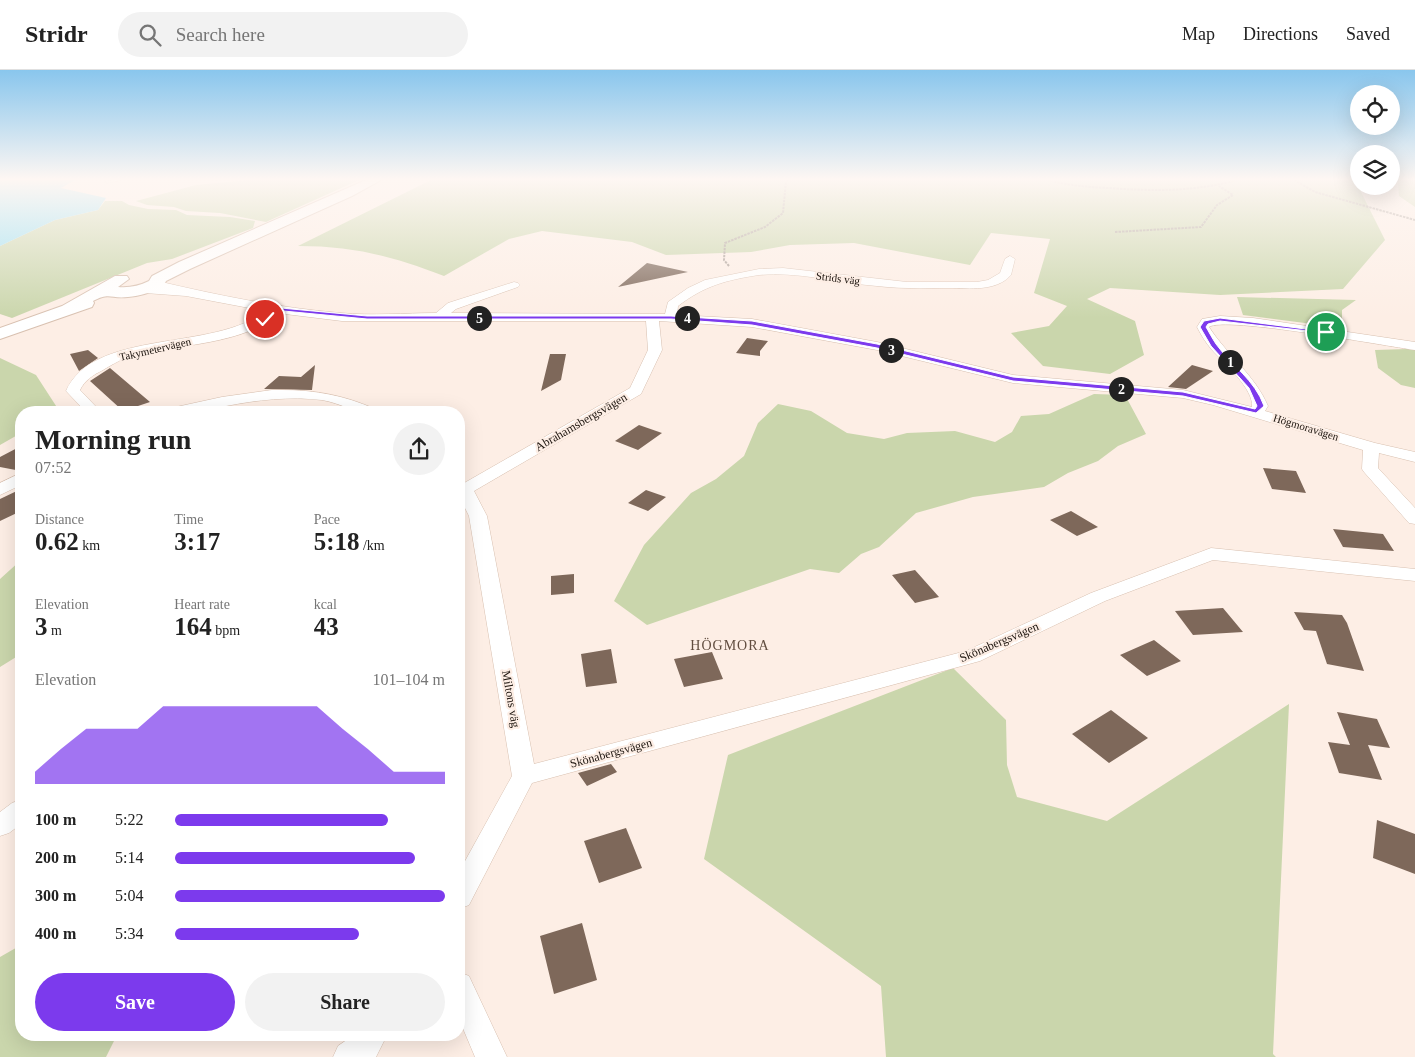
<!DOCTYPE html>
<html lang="en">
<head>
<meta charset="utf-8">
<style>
	body { margin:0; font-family:Georgia,serif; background:#f2f2f2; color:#222; height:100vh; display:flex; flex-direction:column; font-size:19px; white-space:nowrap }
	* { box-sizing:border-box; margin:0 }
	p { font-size:16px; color:#767676 }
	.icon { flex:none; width:28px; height:28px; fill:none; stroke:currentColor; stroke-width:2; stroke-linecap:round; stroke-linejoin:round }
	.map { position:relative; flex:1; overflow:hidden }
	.details { position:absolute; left:15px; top:336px; width:450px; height:635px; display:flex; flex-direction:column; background:#fff; border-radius:20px; box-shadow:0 5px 20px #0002 }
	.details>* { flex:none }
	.buttons { position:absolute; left:1350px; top:15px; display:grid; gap:10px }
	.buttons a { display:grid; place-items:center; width:50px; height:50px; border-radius:50%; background:#fff; box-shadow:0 5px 20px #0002; font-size:25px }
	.pin { position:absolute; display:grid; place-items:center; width:42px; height:42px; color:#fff; margin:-21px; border:2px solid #fff; border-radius:50%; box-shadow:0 1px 5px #0007 }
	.km { position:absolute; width:25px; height:25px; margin:-12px; border-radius:50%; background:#222; color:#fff; font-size:14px; line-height:25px; text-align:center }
	.round { display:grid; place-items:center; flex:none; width:52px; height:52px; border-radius:26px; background:#f2f2f2 }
	.summary { display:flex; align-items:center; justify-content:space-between; height:85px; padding:0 20px }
	h1 { font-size:28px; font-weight:800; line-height:38px }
	.figures { display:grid; grid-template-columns:repeat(3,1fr); gap:8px; height:85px; padding:5px 20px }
	.figures div { display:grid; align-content:center }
	.figures b { font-size:25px; font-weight:800 }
	.figures small { font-size:14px; font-weight:400 }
	.figures p { font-size:14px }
	.chart { height:140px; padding:10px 20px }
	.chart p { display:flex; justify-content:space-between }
	.chart svg { width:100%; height:90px; margin-top:5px; fill:#7c3aed; opacity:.7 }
	.cta { display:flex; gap:10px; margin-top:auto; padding:10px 20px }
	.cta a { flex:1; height:58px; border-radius:30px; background:#7c3aed; color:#fff; font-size:20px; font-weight:800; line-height:58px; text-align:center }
	.cta a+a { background:#f2f2f2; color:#222 }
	ul { padding:0 20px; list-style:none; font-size:16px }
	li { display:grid; grid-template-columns:80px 60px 1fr; align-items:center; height:38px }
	li i { height:12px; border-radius:6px; background:#7c3aed }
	header { display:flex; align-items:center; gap:30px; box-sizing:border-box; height:70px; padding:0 25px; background:#fff; border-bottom:1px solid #e0e0e0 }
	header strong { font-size:24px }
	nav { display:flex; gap:28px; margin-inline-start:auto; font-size:18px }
	.search { width:350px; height:45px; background:#f2f2f2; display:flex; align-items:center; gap:12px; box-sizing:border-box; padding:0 18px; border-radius:28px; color:#767676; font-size:19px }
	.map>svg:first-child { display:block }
	.green { fill:#cad6ac }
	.water { fill:#9ae0f4 }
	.building { fill:#7e685a }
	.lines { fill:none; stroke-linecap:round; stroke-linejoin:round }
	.lane-casing { stroke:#d8c0b0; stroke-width:1 }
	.street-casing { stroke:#d8c0b0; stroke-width:1 }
	.secondary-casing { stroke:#d8c0b0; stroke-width:2 }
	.path { stroke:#ada199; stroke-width:2; stroke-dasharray:2.5 1; stroke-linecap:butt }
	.lane { fill:#fff; fill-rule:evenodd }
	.street { fill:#fff; fill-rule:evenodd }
	.secondary { fill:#fff; fill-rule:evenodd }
	.route { fill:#7c3aed; stroke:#fff }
	.labels { text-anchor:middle; stroke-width:4.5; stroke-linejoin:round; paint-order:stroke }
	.far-street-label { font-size:11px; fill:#1a120c; stroke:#fdeee5 }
	.street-label { font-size:12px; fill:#1a120c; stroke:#fdeee5 }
	.neighbourhood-label { font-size:14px; letter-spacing:1px; fill:#614d3f; stroke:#fdeee5 }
</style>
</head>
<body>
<header>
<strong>Stridr</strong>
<div class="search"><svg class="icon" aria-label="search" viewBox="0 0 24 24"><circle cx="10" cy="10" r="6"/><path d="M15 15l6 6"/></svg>Search here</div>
<nav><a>Map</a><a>Directions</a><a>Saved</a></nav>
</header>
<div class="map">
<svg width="1415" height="987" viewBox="0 0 1415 987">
	<rect width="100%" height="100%" fill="#fdeee5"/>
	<path class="green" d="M249,110H359L266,152L220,143L186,141L174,137L147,135L136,131L196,115Z
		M431,110H1355L1385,170L1343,219L1220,225L1110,218L1087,229L1135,251L1144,285L1110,304L1043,296L1011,263L1049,256L1067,236L1034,223L1050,169L991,163L970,195L854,173L790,175L751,182L666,185L632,172L542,161L509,169L444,206C392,186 353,176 298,176Z
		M1398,110H1415V137L1399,126Z
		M105,131H122L129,135L148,139L176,140L187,145L230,147L255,151L253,158L172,189L147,193L12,248L0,244V176L55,150L98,140Z
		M1237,227L1356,230L1342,240V255L1328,256L1243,245Z
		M1407,279L1415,280V318L1401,315L1378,298L1375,280Z
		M0,288L36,305L60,342H21V363L0,375Z
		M1094,324L1125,325L1146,364L1118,376L1098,391L1068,403L1044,417L973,427L916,443L879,477L861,484L839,503L810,499L647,555L614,531L644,475L691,423L716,409L744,386L758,353L778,334L811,341L847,363L884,369L907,363L955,361L995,372L1012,362L1021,346L1049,344Z
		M21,490V584L0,597V509Z
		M953,598L1006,650L1007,695L1017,727L1107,751L1289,634L1273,984L1276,987H886L881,916L704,789L728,685Z
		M21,875V965H117L106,987H0V887Z"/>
	<path class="water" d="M0,110H75L61,118L106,128L98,140L55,150L0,176Z"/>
	<path class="building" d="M647,193L688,202L618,217Z
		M747,268L768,271L760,281V286L736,283Z
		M88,280L98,288L79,301L70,284Z
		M550,284H566L561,310L541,321Z
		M315,295L312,320L264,319L279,306L301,307Z
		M1192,295L1213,301L1186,319L1168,317Z
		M110,298L150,332L123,341L90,311Z
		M639,355L662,363L638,380L615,371Z
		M21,376V401L0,397V387Z
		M1263,398L1296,401L1306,423L1272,419Z
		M21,419V441L0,451V429Z
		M646,420L666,427L648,441L628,433Z
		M1071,441L1098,457L1077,466L1050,450Z
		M1333,459L1383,464L1394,481L1343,477Z
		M915,500L939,527L915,533L892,505Z
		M574,504V523L551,525V506Z
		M1223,538L1243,562L1193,565L1175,541Z
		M1294,542L1342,545L1347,553L1364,601L1327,594L1316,561L1304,560Z
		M1154,570L1181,591L1147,606L1120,585Z
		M611,579L617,613L586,617L581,584Z
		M712,582L723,609L684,617L674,589Z
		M1111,640L1148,668L1109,693L1072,664Z
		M1337,642L1377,649L1390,678L1368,675L1382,710L1339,703L1328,672L1350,675Z
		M611,694L617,702L587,716L578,703Z
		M1377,750L1415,764V804L1373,788Z
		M626,758L642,798L599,813L584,771Z
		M582,853L597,910L554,924L540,866Z"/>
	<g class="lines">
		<defs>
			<path id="lane" d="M113,110H121L107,113L105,112Z"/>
			<path id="street" d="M1010,186L1015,189L1011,205C996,222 969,218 949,218C925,218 901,219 877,216C838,213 797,201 759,205C726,210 704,216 678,236L677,245L752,249L877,272L1013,305L1183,320L1252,337C1254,319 1224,293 1212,280C1206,273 1201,265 1197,257L1202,249L1220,246L1253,248L1415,272V280C1386,276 1224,246 1209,257C1227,285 1255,305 1268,336L1265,341L1375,373L1415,382V392L1379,383L1378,398L1415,438V454L1409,453L1364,402L1362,399L1363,380L1213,335L1183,328L1013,313L877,280L752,257L659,251L662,280L641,324L474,421L487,446L534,694L966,581L1091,523L1211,478L1415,499V511L1213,490L1105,531L980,591L532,713L469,835L459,839V802L512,706L469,446L460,428H459V416L630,318L648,280L646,251H342L277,243C250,274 174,275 134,285C123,288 113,294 103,300C93,305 85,310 80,320L101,342H86L66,321C94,258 215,282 265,241L186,226L145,223L139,219L145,215L153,216L151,214L153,212L157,211C217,225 279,238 341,243C372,246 405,243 436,243L448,233L514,212L518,213L520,215L518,217L456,239L451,243L665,244L668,232L688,218L705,210L759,199L783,198L907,212H977L988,210L1000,203L1005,189Z
				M272,320C310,319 341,324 375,339L377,342C357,345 341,333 322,330C290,326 257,330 226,336C205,339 185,345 165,342L167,339L222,327Z
				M21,403V415L0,425V413Z
				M21,730V754L9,763L0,766V742L12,733Z
				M459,902L469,906L507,987H475L459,949Z
				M354,965H387L376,987H333L338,976Z"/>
			<path id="secondary" d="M366,110H381L352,126L190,199L166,211L163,217C152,222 140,226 128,227C110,229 110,222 93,231L94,233L92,237L0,269V258L62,236L115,206H127L129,209L118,217C129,218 139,216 149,211L152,206L179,192Z"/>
		</defs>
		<use href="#lane" class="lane-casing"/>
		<use href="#street" class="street-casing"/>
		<use href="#secondary" class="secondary-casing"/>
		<path class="path" d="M1047,110C1067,115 1087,117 1108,118C1152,121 1194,122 1237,110
			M1294,110L1315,122L1415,150
			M1115,162L1201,157L1217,135L1233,125L1219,116
			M729,196L724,190L725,173L765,157L783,143L786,111L790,110"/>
		<use href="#lane" class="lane"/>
		<use href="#street" class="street"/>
		<use href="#secondary" class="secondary"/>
	</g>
	<linearGradient id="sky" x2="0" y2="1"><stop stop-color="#89c6ed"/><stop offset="0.44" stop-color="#fef7f3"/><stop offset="1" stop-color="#fef7f3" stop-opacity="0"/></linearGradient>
	<rect width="1415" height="248" fill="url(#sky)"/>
	<path class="route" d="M270,237L367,246H671L752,251L877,274L1013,307L1183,322L1255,339L1257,336L1249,318L1211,276L1200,257L1204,251L1220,248L1329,262L1326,263L1220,251L1208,254L1206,257C1209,262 1212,268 1216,274C1231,295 1255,310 1264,336L1256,343L1183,326L1013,311L877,278L752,255L671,249H367L273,240L267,250H263L268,241L267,238Z"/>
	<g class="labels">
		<g class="far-street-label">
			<text transform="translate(838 208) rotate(7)" y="4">Strids väg</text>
			<text transform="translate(155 279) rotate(-13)" y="4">Takymetervägen</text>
			<text transform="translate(1306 357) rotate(17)" y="4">Högmoravägen</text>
		</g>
		<g class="street-label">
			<text transform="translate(581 352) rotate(-30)" y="4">Abrahamsbergsvägen</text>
			<text transform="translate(999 572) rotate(-23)" y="4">Skönabergsvägen</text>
			<text transform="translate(511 629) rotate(80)" y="4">Miltons väg</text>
			<text transform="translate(611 683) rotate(-15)" y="4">Skönabergsvägen</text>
		</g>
		<g class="neighbourhood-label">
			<text x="730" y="580">HÖGMORA</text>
		</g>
	</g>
</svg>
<div class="buttons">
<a><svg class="icon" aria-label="locate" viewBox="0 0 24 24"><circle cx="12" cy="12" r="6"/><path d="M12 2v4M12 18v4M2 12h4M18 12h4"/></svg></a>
<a><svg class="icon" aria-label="layers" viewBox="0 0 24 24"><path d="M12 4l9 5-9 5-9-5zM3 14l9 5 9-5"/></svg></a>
</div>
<div class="pin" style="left:1326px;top:262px;background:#1e9e55"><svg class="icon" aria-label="arrive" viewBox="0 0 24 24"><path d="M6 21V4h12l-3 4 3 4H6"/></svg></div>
<div class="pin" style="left:265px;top:249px;background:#d93025"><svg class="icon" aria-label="check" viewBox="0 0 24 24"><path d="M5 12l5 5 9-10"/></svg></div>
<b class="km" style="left:1230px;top:292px">1</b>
<b class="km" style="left:1121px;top:319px">2</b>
<b class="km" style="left:891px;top:280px">3</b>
<b class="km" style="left:687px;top:248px">4</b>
<b class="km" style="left:479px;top:248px">5</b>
<section class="details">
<div class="summary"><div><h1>Morning run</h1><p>07:52</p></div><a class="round"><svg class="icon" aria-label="share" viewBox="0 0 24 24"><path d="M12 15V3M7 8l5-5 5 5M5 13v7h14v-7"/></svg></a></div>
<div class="figures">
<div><p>Distance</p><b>0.62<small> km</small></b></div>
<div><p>Time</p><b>3:17</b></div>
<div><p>Pace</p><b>5:18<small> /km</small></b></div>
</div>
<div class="figures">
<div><p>Elevation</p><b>3<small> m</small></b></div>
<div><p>Heart rate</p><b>164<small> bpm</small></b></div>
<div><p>kcal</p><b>43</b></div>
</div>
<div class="chart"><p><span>Elevation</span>101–104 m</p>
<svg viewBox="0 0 160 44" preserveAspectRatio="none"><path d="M0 44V38L10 27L20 17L30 17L40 17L50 6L60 6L70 6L80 6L90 6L100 6L110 6L120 17L130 27L140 38L150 38L160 38V44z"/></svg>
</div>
<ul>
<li><b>100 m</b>5:22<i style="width:79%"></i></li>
<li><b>200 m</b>5:14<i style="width:89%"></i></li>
<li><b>300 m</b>5:04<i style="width:100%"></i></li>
<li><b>400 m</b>5:34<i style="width:68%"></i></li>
</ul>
<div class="cta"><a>Save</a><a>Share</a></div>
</section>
</div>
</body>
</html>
